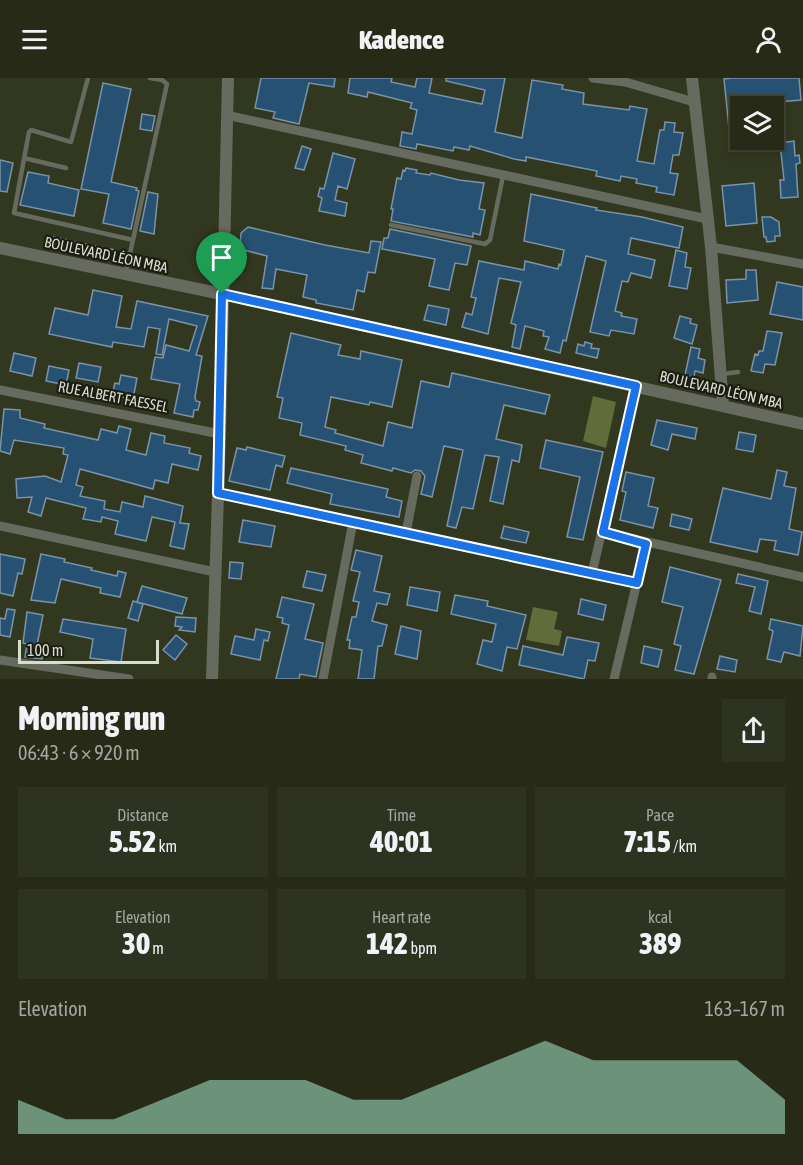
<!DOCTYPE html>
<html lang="en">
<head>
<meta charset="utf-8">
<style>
	body { margin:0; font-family:"Asap Condensed",sans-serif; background:#2e3220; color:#f1f3f6; height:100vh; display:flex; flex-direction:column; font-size:22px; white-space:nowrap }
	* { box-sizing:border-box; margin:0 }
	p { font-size:20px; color:#a4a7a1 }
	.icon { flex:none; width:33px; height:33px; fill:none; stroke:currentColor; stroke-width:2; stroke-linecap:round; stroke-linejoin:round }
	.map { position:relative; height:601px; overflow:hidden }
	.details { display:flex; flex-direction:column; background:#262a17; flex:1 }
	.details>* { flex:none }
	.fabs { position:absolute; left:730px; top:18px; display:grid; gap:12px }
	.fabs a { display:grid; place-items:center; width:54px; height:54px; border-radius:0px; background:#262a17; box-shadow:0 3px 9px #0003,0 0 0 2px #424636; font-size:30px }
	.scale { position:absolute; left:18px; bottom:15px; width:141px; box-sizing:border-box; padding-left:6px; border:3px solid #d9ddce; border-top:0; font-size:16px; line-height:21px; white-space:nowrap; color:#d9ddce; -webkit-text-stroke:4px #1b1d13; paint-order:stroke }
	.pin { position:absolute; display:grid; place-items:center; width:51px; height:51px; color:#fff; margin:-62px -26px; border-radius:50% 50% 50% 0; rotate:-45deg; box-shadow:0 0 6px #0007 }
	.pin .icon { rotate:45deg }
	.round { display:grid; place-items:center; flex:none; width:63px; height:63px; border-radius:0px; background:#2e3220 }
	.summary { display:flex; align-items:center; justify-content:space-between; height:102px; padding:0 18px }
	h1 { font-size:33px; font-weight:800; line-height:45px }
	.metrics { display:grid; grid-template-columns:repeat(3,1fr); gap:9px; height:102px; padding:6px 18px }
	.metrics div { display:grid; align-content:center; border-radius:0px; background:#2e3220; text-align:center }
	.metrics b { font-size:30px; font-weight:800 }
	.metrics small { font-size:16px; font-weight:400 }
	.metrics p { font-size:16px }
	.chart { height:168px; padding:12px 18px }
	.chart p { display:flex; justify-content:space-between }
	.chart svg { width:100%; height:108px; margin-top:6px; fill:#8abfa5; opacity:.7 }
	header { display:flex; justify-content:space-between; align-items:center; height:78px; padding:0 18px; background:#262a17; font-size:27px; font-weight:800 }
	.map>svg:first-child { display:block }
	.water { fill:#606c39 }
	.building { fill:#265173; stroke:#7b93a7; stroke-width:1.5 }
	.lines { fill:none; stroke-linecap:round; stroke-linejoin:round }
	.service { stroke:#676b5f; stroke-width:4.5 }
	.minor { stroke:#676b5f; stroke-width:9 }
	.tertiary { stroke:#676b5f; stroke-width:12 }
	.route-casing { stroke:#fff; stroke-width:12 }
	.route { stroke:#1a73e8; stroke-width:8 }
	.labels { text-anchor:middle; stroke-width:4.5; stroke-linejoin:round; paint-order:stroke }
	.street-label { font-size:15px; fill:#d9ddce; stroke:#1b1d13 }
</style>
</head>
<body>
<header><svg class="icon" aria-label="menu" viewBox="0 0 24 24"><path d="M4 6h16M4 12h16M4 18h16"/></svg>Kadence<svg class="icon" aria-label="person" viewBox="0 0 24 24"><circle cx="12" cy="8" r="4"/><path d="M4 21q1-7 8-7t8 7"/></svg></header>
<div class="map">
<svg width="803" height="601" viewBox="0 0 803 601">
	<rect width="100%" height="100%" fill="#32381f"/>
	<path class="water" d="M593,318L616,324L606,370L583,363Z
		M533,529L558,534L554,551L562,553L559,568L526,562Z"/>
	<path class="building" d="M261,0H335L334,9L309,5L299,46L273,40L275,34L255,30Z
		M350,0H392L391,4L415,9L417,0H432L429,15L482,26L485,12L446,3V0H505L495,54L522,60L532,2L563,7L562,11L584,15L583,26L629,32L630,28L647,31L637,83L654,86L660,52H664L665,44L675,45L674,54L683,55L679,77H673L670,95L678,96L674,117L656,114L657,109L636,105L637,101L621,98L620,103L596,98L597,93L526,79V83L514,81L470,68L469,72L454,69L453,73L417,66L416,71L400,68L402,54L412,56L417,32L410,30L412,25L368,14L367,19L348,15Z
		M732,0H799L801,22L741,27V59L730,60L724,1Z
		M103,5L131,11L111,104L137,110L136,112L139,113L131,151L103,145L109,116L81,111Z
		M142,36L155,38L152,53L140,51Z
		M794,63L795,78L799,77L800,85L796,86L798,119L781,120L780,102H784L780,65Z
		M302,68L311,71L304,92L295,90Z
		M333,75L355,81L347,111L338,108L335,122L347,125L345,138L319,133L322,120L318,118L320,110L324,111Z
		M0,82L13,85L7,114L0,113Z
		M406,90L417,92L416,95L430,97L431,95L459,102L484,105L479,131L485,132L480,157L473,155V159L391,143L393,131H391L397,100L401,101L403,92L405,93Z
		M28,94L49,98L48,105L79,112L74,138L20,127Z
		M754,105L757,145L726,148L722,108Z
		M148,114L158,116L154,156L140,153Z
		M531,116L597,130L596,132L642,139L683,149L679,170L631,160L628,176L655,182L651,200L631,195L628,204L622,203L615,233L622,235L621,238L637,241L634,256L611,252L609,258L590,254L606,183L586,178L566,263L563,262L560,275L545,271L549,259L543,258L544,253L525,248L520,271L512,269L516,247L511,245L521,204L499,200L488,256L462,249L466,235L472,237L476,220L471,219L479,183L524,192L525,183L558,191L559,186L561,187L564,172L524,163Z
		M762,139H771L779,144L780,158H775V163L767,164L766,159H764Z
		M248,149L325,167L369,175L371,163L381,164L375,195L368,194L364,214L357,212L353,232L316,225V222L303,219L307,197L276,191L273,211L262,210L267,178L240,171L241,155Z
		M390,151L471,168L467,187L455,185L449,212L429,208L435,181L382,171L384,160H388Z
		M54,159L81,165L79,172L53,166Z
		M85,166L116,172L114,180L83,174Z
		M676,172L687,175L685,189L691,190L687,211L669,208Z
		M746,192H756L758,222L727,225L726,202L746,201Z
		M777,204L803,209V242L770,236Z
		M93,212L122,218L116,249L131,251L137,223L208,238L196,277L202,278L195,319L196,323L200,324L198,332H194L193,339L174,335L180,306L151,301L155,279L163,280L166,267L189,273L197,248L169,241L162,277L156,276L160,251L148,249L144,269L113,264L112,269L49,256L55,230L88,237Z
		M428,227L449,231L446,247L424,242Z
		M680,238L691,241L690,245L697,247L692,266L674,260Z
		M767,253L782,255L775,287L765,286L763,295L751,293L755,276L758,277L759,273H763Z
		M291,255L341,267L338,277L360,281L361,273L402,282L392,329L370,324L369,327L331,319L325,349L336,352L335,355L383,368L388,344L412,350L421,303L449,309L452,295L550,317L545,336L504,327L496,361L522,367L519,384L512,382L503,426L490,423L499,379L485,377L473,431L462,429L456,450L447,448L463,372L444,368L432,419L421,416L425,398L421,393L415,392L411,395L393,390L392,393L361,385L363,377L345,372L346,368L300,357L302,345L279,340L283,320L277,319Z
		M585,264L592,266L591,270L599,271L597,280L576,275L578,266L584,268Z
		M691,269L700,271L698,280L705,282L703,295L695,293L694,299L685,297Z
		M14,275L36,280L32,298L10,293Z
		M79,285L101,289L98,304L76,300Z
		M49,288L69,292L66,307L46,303Z
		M121,297L137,300L133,321L112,317L115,305L119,306Z
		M4,331L20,332V340L45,346L44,350L98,362L101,351L117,355L119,348L131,351L126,372L146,377L151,355L165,358L164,365L190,370L189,375L201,378L198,392L172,386L168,405L155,402L153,411L80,391L76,407L83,409L80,418L105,423L104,431L120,434L122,424L143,429L145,418L183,428L180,445L189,446L184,471L170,468L175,444L152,439L146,463L115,456L118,443L102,439L101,444L83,441L86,430L46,420L41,438L28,434L32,419L17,420L16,401L45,398L61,404L68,377L63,376L64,370L14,362L10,376L0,373Z
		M657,342L697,350L695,361L672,356L668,372L651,367Z
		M739,354L756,357L753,374L736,371Z
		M546,362L603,374L583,462L567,459L580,399L540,390Z
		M247,369L285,378L282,389L276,387L270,412L229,403L237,370L246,372Z
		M291,390L388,411L386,419L402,423L399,439L330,426L332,416L287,405Z
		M777,392L787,394L784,408L796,410L789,451L802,454L798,477L774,472L776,463L760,461L757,474L710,464L723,410L771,421Z
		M626,394L654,400L648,428L658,430L653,450L620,442L626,414L622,413Z
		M672,436L692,441L689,452L670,448Z
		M243,442L275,448L271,469L239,464Z
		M504,448L529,454L526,465L501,460Z
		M356,472L382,478L374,513L390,516L387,527L377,525L372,543L387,547L382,568H378L374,601H358L362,572L349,570L350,562H347L352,539H356L359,524L353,523L360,494L351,492Z
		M0,476L25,481L22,496L18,495L13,518L0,515Z
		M41,476L65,481L64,484L92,490L91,492L117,498L118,493L126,495L120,519L100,515L101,510L61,501L55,525L31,522Z
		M230,484L243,485L241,501L229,500Z
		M670,489L721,502L694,596L675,592L681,568L674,566L683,529L662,524Z
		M307,493L326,497L322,513L303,509Z
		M738,496L768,503L761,536L749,533L755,509L736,505Z
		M142,508L187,520L182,536L137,524Z
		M410,509L440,514L437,533L407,527Z
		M455,517L488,523L487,528L526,537L517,571L507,569L502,593L477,586L483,562L492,564L496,546L451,536Z
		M282,519L314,526L305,561L323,565L316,599L300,596L299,601H276L289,547L282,545L283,540L277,539Z
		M581,521L606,527L603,542L578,536Z
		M133,523L143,526L138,543L128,540Z
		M7,531L15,532L10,559L0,557V540L5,541Z
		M27,534L43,537L36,572L44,573L42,581L25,579L27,566L23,565Z
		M176,539L196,540L195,554L179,552L182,549L175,548Z
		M63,541L126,551L121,584L90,580L93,561L60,554Z
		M771,541L803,548L800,578L784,574L781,584L767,581L773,553L769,551Z
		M401,548L421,553L417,581L395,576Z
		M256,551L270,554L268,563L264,562L260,582L231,576L235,558L254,562Z
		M176,557L187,566L175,582L163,572Z
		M567,559L599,565L595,583L588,582L584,601L519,587L523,568L563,577Z
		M644,568L662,572L658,589L641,585Z
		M720,578L737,582L735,594L717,591Z"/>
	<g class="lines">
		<path class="service" d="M88,0L71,64L31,52L29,54L14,135L133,162
			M24,80L66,90
			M391,147L485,166L490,162L503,98
			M126,194L167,6L162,2L150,0
			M723,296L738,294"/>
		<path class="minor" d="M593,0L625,4L694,24
			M226,37L707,141
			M711,169L803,186
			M0,312L220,356
			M218,415L637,505
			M0,448L215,494
			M603,454L803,499
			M406,455L417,398
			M592,495L636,308
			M0,582L129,601
			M323,601L353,444
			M614,601L646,466
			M712,601V599"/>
		<path class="tertiary" d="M692,0L711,169L723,328
			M0,170L222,216L803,346
			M212,601L220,356L228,0"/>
	</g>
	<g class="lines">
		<defs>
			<path id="route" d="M222,216L636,308L603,454L646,466L637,505L218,415Z"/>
		</defs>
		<use href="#route" class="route-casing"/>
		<use href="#route" class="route"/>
	</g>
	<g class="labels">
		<g class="street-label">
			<text transform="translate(106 177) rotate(12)" y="5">BOULEVARD LÉON MBA</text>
			<text transform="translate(721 312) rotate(13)" y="5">BOULEVARD LÉON MBA</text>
			<text transform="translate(113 319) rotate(11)" y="5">RUE ALBERT FAESSEL</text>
		</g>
	</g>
</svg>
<div class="fabs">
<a><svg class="icon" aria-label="layers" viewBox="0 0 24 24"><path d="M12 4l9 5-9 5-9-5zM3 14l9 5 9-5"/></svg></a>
</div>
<div class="scale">100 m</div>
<div class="pin" style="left:222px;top:216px;background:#1e9e55"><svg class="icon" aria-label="arrive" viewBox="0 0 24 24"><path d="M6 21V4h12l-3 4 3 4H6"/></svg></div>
</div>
<section class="details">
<div class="summary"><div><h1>Morning run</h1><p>06:43 · 6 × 920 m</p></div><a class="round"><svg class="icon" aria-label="share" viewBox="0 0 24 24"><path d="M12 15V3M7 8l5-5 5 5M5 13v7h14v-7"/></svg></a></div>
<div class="metrics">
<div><p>Distance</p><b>5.52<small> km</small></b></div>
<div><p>Time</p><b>40:01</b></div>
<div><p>Pace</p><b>7:15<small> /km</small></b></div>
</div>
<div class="metrics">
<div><p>Elevation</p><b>30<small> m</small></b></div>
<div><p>Heart rate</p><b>142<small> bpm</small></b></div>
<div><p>kcal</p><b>389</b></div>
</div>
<div class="chart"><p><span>Elevation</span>163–167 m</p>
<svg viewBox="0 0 160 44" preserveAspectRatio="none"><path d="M0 44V30L10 38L20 38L30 30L40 22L50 22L60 22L70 30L80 30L90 22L100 14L110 6L120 14L130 14L140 14L150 14L160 30V44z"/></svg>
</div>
</section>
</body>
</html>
